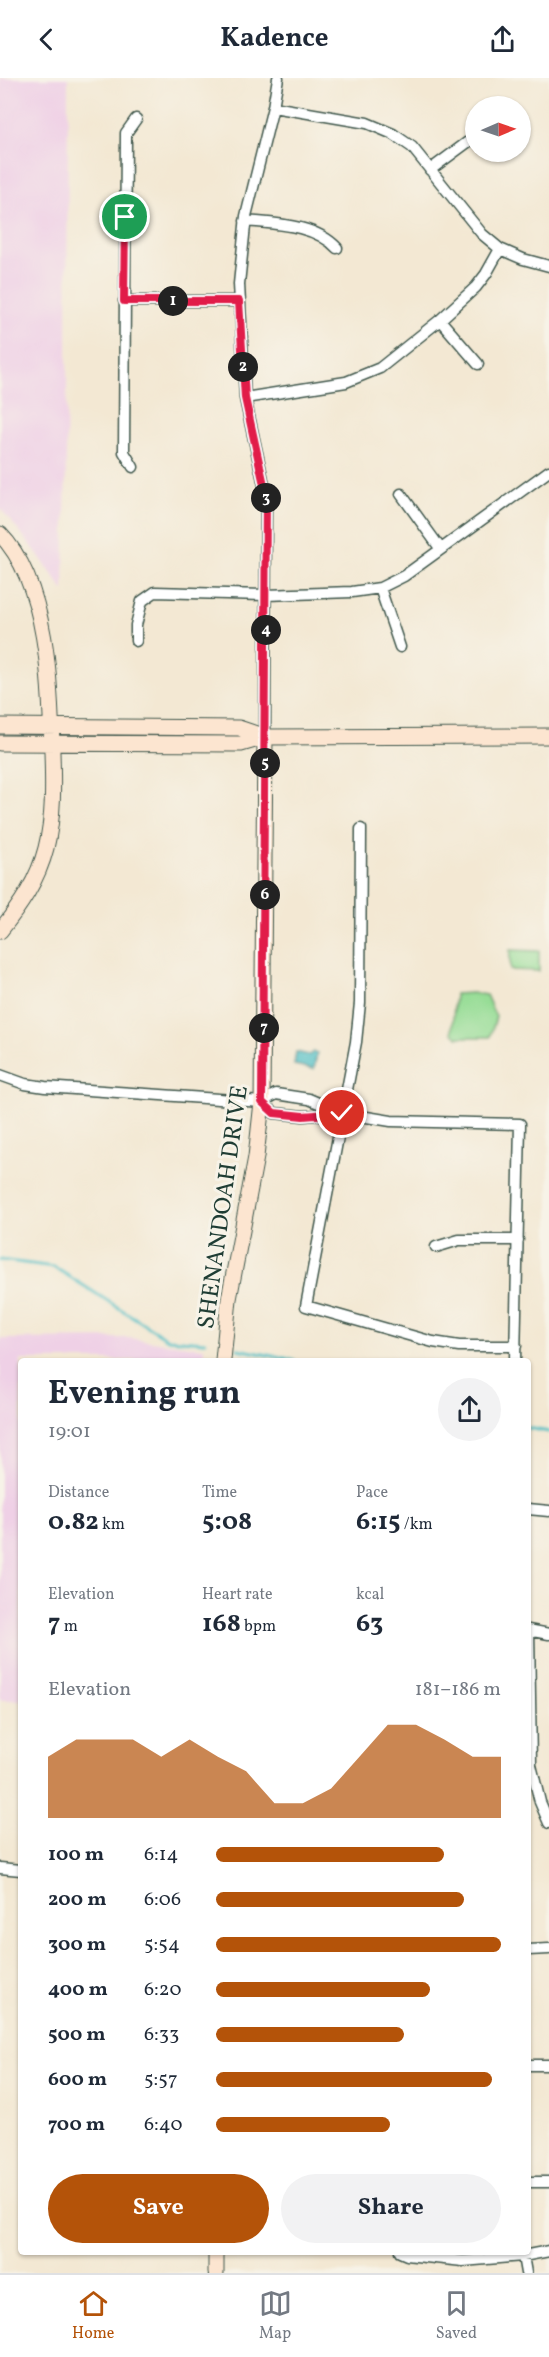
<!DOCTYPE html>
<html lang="en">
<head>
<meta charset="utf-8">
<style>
	body { margin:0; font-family:Vollkorn,serif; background:#f2f2f3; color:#1f2937; height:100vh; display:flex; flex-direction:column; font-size:22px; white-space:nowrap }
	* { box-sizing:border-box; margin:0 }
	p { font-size:20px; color:#747a83 }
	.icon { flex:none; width:33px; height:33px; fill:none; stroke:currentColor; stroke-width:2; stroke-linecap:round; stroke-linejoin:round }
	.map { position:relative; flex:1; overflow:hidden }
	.panel { position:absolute; left:18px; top:1280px; width:513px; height:897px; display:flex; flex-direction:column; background:#fff; border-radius:6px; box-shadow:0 2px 4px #0004 }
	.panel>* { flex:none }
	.needle { width:39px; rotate:88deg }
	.tools { position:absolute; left:465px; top:18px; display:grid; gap:12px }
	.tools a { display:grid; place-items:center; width:66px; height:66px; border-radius:50%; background:#fff; box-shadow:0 2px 4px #0004; font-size:30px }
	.pin { position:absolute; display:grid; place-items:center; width:51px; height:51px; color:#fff; margin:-26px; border:3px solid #fff; border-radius:50%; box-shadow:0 2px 6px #0007 }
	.km { position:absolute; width:30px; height:30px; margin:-15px; border-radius:50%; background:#222; color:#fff; font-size:16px; line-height:30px; text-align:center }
	.round { display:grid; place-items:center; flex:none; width:63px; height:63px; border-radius:32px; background:#f2f2f3 }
	.headline { display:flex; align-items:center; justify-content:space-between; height:102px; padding:0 30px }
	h1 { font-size:33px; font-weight:700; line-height:45px }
	.figures { display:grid; grid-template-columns:repeat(3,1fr); gap:9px; height:102px; padding:6px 30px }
	.figures div { display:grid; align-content:center }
	.figures b { font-size:26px; font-weight:700 }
	.figures small { font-size:16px; font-weight:400 }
	.figures p { font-size:16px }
	.chart { height:168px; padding:12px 30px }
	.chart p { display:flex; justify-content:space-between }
	.chart svg { width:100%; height:108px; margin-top:6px; fill:#b45309; opacity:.7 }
	.primary-button { display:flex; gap:12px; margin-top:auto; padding:12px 30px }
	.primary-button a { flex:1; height:69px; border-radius:36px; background:#b45309; color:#fff; font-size:24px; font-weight:700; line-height:69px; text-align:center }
	.primary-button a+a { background:#f2f2f3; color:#1f2937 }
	ul { padding:0 30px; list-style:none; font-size:20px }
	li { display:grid; grid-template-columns:96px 72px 1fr; align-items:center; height:45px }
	li i { height:15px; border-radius:8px; background:#b45309 }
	header { display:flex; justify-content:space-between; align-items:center; height:78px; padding:0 30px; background:#fff; font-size:27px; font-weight:700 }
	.tabs { display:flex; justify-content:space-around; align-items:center; height:84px; border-top:2px solid #e0e1e3; background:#fff; font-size:16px; color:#747a83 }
	.tabs a { display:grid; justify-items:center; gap:3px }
	.tabs .active { color:#b45309 }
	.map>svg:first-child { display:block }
	.built { fill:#efd0e6 }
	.green { fill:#97dd96; stroke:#5b8d65; stroke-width:1.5 }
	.water { fill:#52c0c6; stroke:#387e7d; stroke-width:1.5 }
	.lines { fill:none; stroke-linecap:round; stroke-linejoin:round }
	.stream { stroke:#52c0c6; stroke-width:3 }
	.street-casing { stroke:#3f574c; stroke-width:13 }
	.secondary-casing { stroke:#3f574c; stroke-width:17 }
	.street { stroke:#fff; stroke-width:10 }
	.secondary { stroke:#fce5d0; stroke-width:15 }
	.route-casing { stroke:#fff; stroke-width:12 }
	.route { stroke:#e11d48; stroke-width:8 }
	.labels { text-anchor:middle; stroke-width:6; stroke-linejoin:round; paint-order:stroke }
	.street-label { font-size:24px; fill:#1f3d34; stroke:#f7f3e8 }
</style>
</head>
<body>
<header><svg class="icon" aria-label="back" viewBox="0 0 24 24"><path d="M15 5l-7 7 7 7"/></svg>Kadence<svg class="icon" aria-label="share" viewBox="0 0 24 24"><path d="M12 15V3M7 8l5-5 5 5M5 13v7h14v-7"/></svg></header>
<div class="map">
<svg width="549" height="2195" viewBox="0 0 549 2195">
	<rect width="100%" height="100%" fill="#f7f3e8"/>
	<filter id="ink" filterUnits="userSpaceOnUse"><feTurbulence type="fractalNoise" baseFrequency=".0167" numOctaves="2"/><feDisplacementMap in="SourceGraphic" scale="12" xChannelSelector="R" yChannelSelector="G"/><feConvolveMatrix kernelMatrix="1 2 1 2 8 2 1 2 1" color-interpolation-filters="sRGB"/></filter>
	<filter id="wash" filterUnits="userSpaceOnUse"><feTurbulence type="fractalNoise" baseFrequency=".008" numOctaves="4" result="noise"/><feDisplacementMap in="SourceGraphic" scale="24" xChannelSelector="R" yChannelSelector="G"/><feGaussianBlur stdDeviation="1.35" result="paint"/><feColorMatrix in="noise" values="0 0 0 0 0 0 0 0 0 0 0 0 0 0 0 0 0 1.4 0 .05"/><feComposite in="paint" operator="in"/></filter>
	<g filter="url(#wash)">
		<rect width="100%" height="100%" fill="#f3e8d3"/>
		<path class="built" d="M0,0H68L67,303L64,513L34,471L0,430Z
			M128,1260L204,1270V1282H21V1622H0V1261Z"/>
		<path class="green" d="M510,872L539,873V893L510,892Z
			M472,915L486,917L496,939L490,959H458L452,954L455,916Z"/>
		<path class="water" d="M296,974L309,977L313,974L317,975L314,991L294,987Z"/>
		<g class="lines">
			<path class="stream" d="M0,1182L54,1189L168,1261L205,1264
				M238,1271L294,1282
				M528,1350L549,1354"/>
		</g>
	</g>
	<g filter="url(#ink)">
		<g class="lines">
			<defs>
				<path id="street" d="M273,29L367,45L393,56L412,69L482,156L500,171L523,181L549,188
					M430,92L476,58
					M245,143C275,146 315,146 337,170
					M124,223H239
					M440,242L478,286
					M245,320L346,304L380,290L440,242L476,209L486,196L500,171
					M133,389L124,374L126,55L136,41
					M401,416L440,470
					M380,510L400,569
					M136,563V547L142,523L155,514L266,517L352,514L380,510L404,498L549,393
					M265,659L266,416L245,320L239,206L246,138L273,29L278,0
					M361,751L360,925L356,964L306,1228L433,1264L459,1268H516
					M0,997L25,1006L45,1009L262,1024L276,1016L309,1021L342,1035
					M262,1024L274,1035L303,1038L342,1035L391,1043L520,1046L515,1282
					M436,1169L459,1162H518
					M528,1431L549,1433
					M528,1552L549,1556
					M529,1552L531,1687L540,1724L549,1745
					M0,1790L21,1792
					M528,1872L549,1871
					M528,1987H549
					M528,2104H549
					M400,2174L407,2177L463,2183L523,2178L549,2173
					M523,2178L526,2195"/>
				<path id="secondary" d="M0,456C48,505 51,610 52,674C53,706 54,738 46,770C38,802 20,828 0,853
					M0,648L239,650L265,659
					M0,665L241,666L265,659L549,658
					M223,1282L229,1221L256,1079L262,1024L265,659
					M216,2195V2174"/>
			</defs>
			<use href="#street" class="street-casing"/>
			<use href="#secondary" class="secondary-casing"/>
			<use href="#street" class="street"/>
			<use href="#secondary" class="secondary"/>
		</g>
	</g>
	<g class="lines" filter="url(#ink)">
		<defs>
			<path id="route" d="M125,139L124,223H239L245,320L266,416L262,1024L274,1035L303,1038L342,1035"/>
		</defs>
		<use href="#route" class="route-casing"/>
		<use href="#route" class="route"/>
	</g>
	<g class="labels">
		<g class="street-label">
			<text transform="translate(222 1129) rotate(-82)" y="8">SHENANDOAH DRIVE</text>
		</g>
	</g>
</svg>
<div class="tools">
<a><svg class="needle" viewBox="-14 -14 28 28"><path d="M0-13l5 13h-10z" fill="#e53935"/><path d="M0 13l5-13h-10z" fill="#747a83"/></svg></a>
</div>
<div class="pin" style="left:125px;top:139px;background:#1e9e55"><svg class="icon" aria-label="arrive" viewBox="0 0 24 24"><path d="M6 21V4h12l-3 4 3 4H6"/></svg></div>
<div class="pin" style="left:342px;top:1035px;background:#d93025"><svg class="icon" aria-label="check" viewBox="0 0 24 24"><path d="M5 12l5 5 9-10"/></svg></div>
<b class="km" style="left:173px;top:223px">1</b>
<b class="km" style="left:243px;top:289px">2</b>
<b class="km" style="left:266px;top:420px">3</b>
<b class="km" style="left:266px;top:552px">4</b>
<b class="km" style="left:265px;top:685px">5</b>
<b class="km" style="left:265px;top:817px">6</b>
<b class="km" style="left:264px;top:950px">7</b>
<section class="panel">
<div class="headline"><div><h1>Evening run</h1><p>19:01</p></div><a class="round"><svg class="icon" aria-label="share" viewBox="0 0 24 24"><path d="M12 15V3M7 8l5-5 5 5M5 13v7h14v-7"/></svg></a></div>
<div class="figures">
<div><p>Distance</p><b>0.82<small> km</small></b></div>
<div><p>Time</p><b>5:08</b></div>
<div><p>Pace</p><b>6:15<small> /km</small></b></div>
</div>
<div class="figures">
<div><p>Elevation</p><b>7<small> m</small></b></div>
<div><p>Heart rate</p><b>168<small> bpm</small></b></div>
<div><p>kcal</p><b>63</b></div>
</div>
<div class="chart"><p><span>Elevation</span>181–186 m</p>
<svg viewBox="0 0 160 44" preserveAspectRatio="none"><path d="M0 44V19L10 12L20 12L30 12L40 19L50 12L60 19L70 25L80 38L90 38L100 32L110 19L120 6L130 6L140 12L150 19L160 19V44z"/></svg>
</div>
<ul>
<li><b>100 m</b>6:14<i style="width:80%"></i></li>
<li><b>200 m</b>6:06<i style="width:87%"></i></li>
<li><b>300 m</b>5:54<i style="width:100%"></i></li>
<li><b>400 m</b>6:20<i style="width:75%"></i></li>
<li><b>500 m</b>6:33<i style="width:66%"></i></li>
<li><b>600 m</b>5:57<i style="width:97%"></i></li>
<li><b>700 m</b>6:40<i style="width:61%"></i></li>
</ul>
<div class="primary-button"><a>Save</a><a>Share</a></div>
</section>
</div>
<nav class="tabs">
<a class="active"><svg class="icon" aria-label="home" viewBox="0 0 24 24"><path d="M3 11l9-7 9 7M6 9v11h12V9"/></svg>Home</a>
<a><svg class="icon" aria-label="map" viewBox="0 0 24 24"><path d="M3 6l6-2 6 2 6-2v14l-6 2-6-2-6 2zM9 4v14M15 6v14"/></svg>Map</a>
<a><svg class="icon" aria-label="saved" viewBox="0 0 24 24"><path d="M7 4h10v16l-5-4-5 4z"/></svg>Saved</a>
</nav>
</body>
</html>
